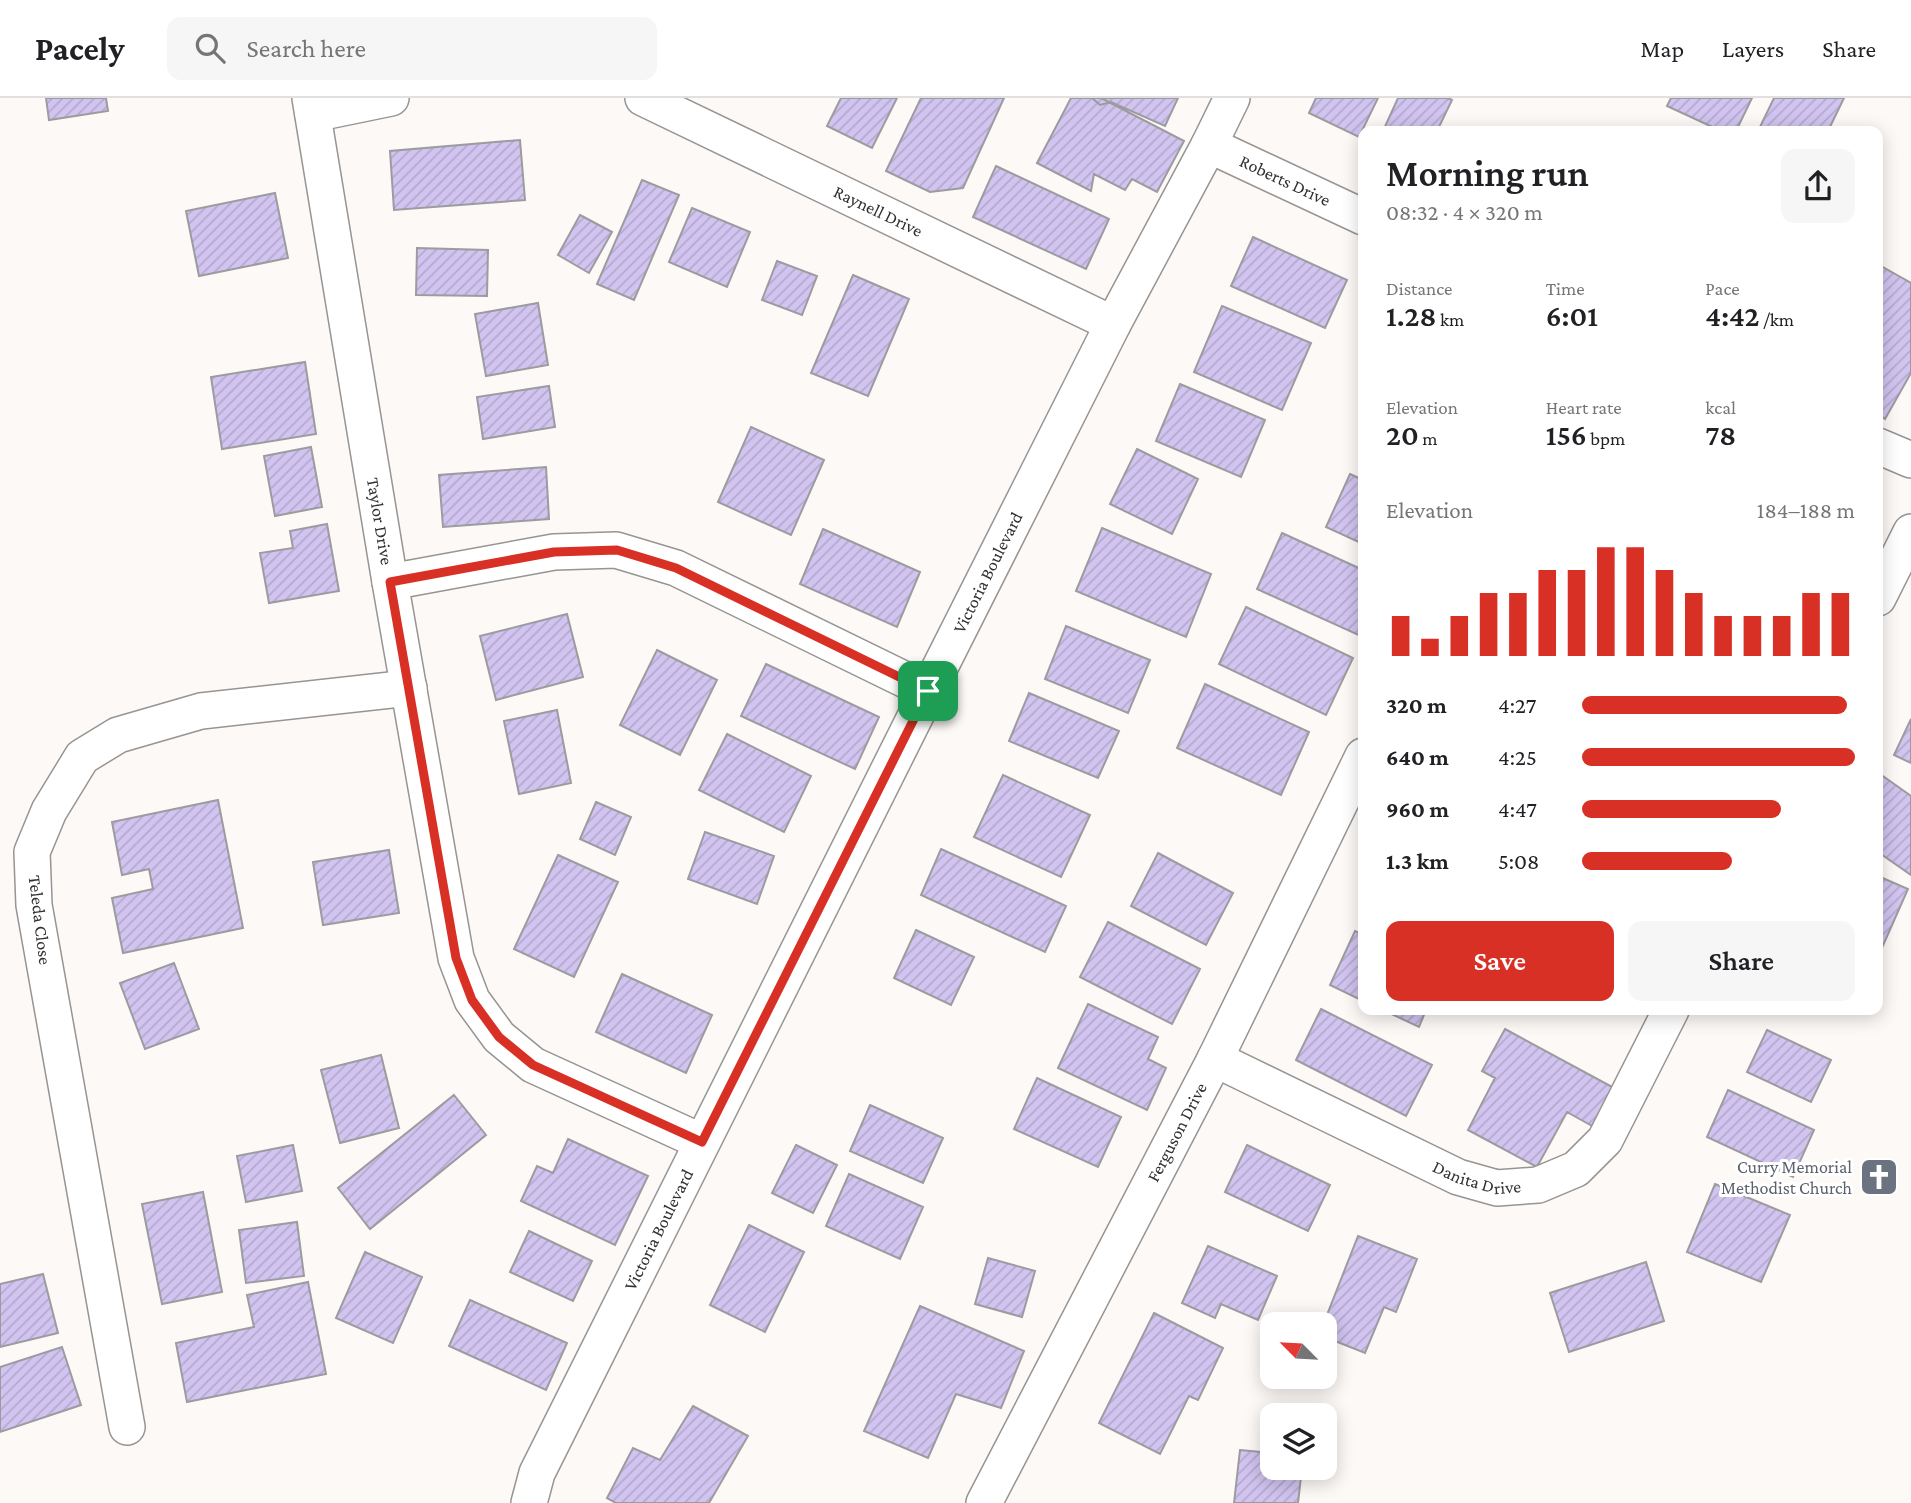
<!DOCTYPE html>
<html lang="en">
<head>
<meta charset="utf-8">
<style>
	body { margin:0; font-family:"Crimson Pro",serif; background:#f6f6f6; color:#202124; height:100vh; display:flex; flex-direction:column; font-size:26px; white-space:nowrap }
	* { box-sizing:border-box; margin:0 }
	p { font-size:23px; color:#757577 }
	.icon { flex:none; width:38px; height:38px; fill:none; stroke:currentColor; stroke-width:2; stroke-linecap:round; stroke-linejoin:round }
	.map { position:relative; flex:1; overflow:hidden }
	.panel { position:absolute; left:1358px; top:28px; width:525px; height:889px; display:flex; flex-direction:column; background:#fff; border-radius:14px; box-shadow:0 4px 18px #0003 }
	.panel>* { flex:none }
	.needle { width:46px; rotate:294deg }
	.fabs { position:absolute; left:1260px; top:1214px; display:grid; gap:14px }
	.fabs a { display:grid; place-items:center; width:77px; height:77px; border-radius:14px; background:#fff; box-shadow:0 4px 18px #0003; font-size:35px }
	.pin { position:absolute; display:grid; place-items:center; width:60px; height:60px; color:#fff; margin:-30px; border-radius:14px; box-shadow:0 4px 10px #0006 }
	.round { display:grid; place-items:center; flex:none; width:74px; height:74px; border-radius:14px; background:#f6f6f6 }
	.headline { display:flex; align-items:center; justify-content:space-between; height:119px; padding:0 28px }
	h1 { font-size:38px; font-weight:600; line-height:52px }
	.stats { display:grid; grid-template-columns:repeat(3,1fr); gap:10px; height:119px; padding:7px 28px }
	.stats div { display:grid; align-content:center }
	.stats b { font-size:30px; font-weight:600 }
	.stats small { font-size:19px; font-weight:400 }
	.stats p { font-size:19px }
	.chart { height:196px; padding:14px 28px }
	.chart p { display:flex; justify-content:space-between }
	.chart svg { width:100%; height:126px; margin-top:7px; stroke:#d93025; stroke-width:6 }
	.primary-button { display:flex; gap:14px; margin-top:auto; padding:14px 28px }
	.primary-button a { flex:1; height:80px; border-radius:14px; background:#d93025; color:#fff; font-size:28px; font-weight:600; line-height:80px; text-align:center }
	.primary-button a+a { background:#f6f6f6; color:#202124 }
	ul { padding:0 28px; list-style:none; font-size:23px }
	li { display:grid; grid-template-columns:112px 84px 1fr; align-items:center; height:52px }
	li i { height:18px; border-radius:9px; background:#d93025 }
	header { display:flex; align-items:center; gap:42px; box-sizing:border-box; height:98px; padding:0 35px; background:#fff; border-bottom:2px solid #e0e0e0 }
	header strong { font-size:33px }
	nav { display:flex; gap:38px; margin-inline-start:auto; font-size:24px }
	.search { width:490px; height:63px; background:#f6f6f6; display:flex; align-items:center; gap:18px; box-sizing:border-box; padding:0 24px; border-radius:14px; color:#757577; font-size:26px }
	.map>svg:first-child { display:block }
	.building { fill:url(#building-hatch); stroke:#9c9b9f; stroke-width:2 }
	.lines { fill:none; stroke-linecap:round; stroke-linejoin:round }
	.street-casing { stroke:#979492; stroke-width:38 }
	.street { stroke:#fff; stroke-width:35 }
	.route-casing { stroke:#fff; stroke-width:14 }
	.route { stroke:#d93025; stroke-width:9 }
	.labels { text-anchor:middle; stroke-width:6; stroke-linejoin:round; paint-order:stroke }
	.street-label { font-size:18px; fill:#323130; stroke:#fff }
	.worship-label { font-size:18px; fill:#5b616d; stroke:#fff; text-anchor:end }
</style>
</head>
<body>
<header>
<strong>Pacely</strong>
<div class="search"><svg class="icon" aria-label="search" viewBox="0 0 24 24"><circle cx="10" cy="10" r="6"/><path d="M15 15l6 6"/></svg>Search here</div>
<nav><a>Map</a><a>Layers</a><a>Share</a></nav>
</header>
<div class="map">
<svg width="1911" height="1405" viewBox="0 0 1911 1405">
	<defs>
		<pattern id="building-hatch" width="6" height="6" patternUnits="userSpaceOnUse" patternTransform="scale(1.75)"><rect width="6" height="6" fill="#d1c4f0"/><path d="M-1 1l2-2M0 6l6-6M5 7l2-2" fill="none" stroke="#b4a9ce"/></pattern>
	</defs>
	<rect width="100%" height="100%" fill="#fdf9f7"/>
	<path class="building" d="M46,0H106L108,13L49,22Z
		M841,0H897L872,50L827,28Z
		M921,0H1004L963,90L930,94L886,73Z
		M1071,0H1101L1184,43L1157,94L1132,81L1125,92L1094,76L1091,93L1037,65Z
		M1092,0H1178L1165,28L1111,4L1100,7Z
		M1316,0H1378L1359,39L1309,15Z
		M1398,0H1448L1452,2L1437,33H1383Z
		M1671,0H1752L1736,33H1721L1667,8Z
		M1774,0H1844L1828,33H1764L1759,31Z
		M520,42L525,102L394,112L390,53Z
		M996,68L1109,121L1086,171L973,119Z
		M642,82L679,97L634,202L597,186Z
		M275,95L288,160L199,178L186,113Z
		M692,110L750,134L727,189L669,164Z
		M580,117L612,134L589,175L558,157Z
		M1253,139L1347,182L1325,230L1231,188Z
		M417,150L488,152L487,198L416,197Z
		M777,163L817,178L802,217L762,202Z
		M1881,168L1911,185V275L1885,321L1878,316V173Z
		M853,177L909,201L868,298L811,275Z
		M538,205L548,267L486,278L475,216Z
		M1222,208L1311,245L1282,312L1194,274Z
		M305,264L316,336L222,351L211,279Z
		M1180,286L1265,322L1241,379L1156,343Z
		M549,288L555,329L483,341L477,299Z
		M751,329L824,362L791,437L718,404Z
		M311,349L322,409L275,418L264,358Z
		M1137,351L1198,381L1172,436L1110,406Z
		M546,369L549,421L443,429L439,377Z
		M1350,376L1363,382V446L1326,429Z
		M327,426L339,493L269,505L260,455L293,450L290,433Z
		M1102,430L1211,476L1186,539L1076,493Z
		M823,431L920,474L897,529L800,486Z
		M1282,435L1363,472V539L1257,491Z
		M1246,509L1353,560L1326,617L1219,566Z
		M567,516L583,579L496,602L480,538Z
		M1066,528L1150,562L1128,615L1045,581Z
		M657,552L717,582L680,657L620,627Z
		M766,566L879,619L855,671L741,618Z
		M1205,586L1309,634L1281,697L1177,650Z
		M1029,595L1119,633L1098,680L1009,643Z
		M557,612L571,685L519,696L504,623Z
		M1911,621V665L1894,657Z
		M727,636L811,678L784,734L699,692Z
		M1880,676L1911,698V777L1878,754V678Z
		M1003,677L1090,717L1061,779L974,739Z
		M218,702L243,830L123,855L112,800L153,791L149,771L122,777L112,724Z
		M596,704L631,719L615,757L580,741Z
		M705,734L774,758L757,806L688,781Z
		M941,751L1066,808L1045,854L921,797Z
		M389,752L399,815L323,827L313,764Z
		M1158,755L1233,795L1206,847L1131,808Z
		M558,757L618,784L574,879L514,851Z
		M1878,778L1908,791L1881,852L1878,850Z
		M1108,824L1200,871L1172,926L1080,879Z
		M916,832L974,859L951,907L894,880Z
		M1355,833L1363,837V903L1330,887Z
		M174,865L199,931L145,951L120,885Z
		M622,876L712,917L686,975L596,934Z
		M1088,906L1158,939L1148,961L1166,970L1147,1012L1058,970Z
		M1321,911L1432,967L1406,1018L1296,962Z
		M1383,912H1426L1419,929Z
		M1505,931L1614,990L1592,1028L1567,1014L1537,1069L1468,1032L1495,980L1482,973Z
		M1767,932L1831,962L1811,1004L1747,974Z
		M381,957L399,1030L340,1045L321,972Z
		M1037,980L1121,1019L1098,1069L1014,1031Z
		M1728,992L1814,1032L1793,1079L1707,1039Z
		M454,997L486,1037L370,1131L338,1090Z
		M870,1007L943,1040L923,1085L850,1053Z
		M568,1041L648,1078L615,1147L521,1103L537,1068L553,1075Z
		M293,1047L302,1093L246,1104L237,1058Z
		M796,1047L837,1067L813,1115L772,1095Z
		M1247,1047L1330,1087L1308,1133L1225,1094Z
		M849,1076L923,1109L900,1161L826,1128Z
		M1715,1086L1790,1117L1761,1184L1687,1154Z
		M203,1094L222,1194L162,1206L142,1106Z
		M297,1124L304,1178L246,1185L239,1132Z
		M749,1127L804,1154L765,1234L710,1207Z
		M529,1133L592,1163L573,1203L510,1174Z
		M1358,1138L1417,1161L1396,1214L1384,1209L1365,1255L1325,1239V1227H1323Z
		M1208,1148L1277,1178L1258,1222L1221,1206L1215,1220L1182,1205Z
		M365,1154L422,1179L393,1245L336,1220Z
		M988,1160L1035,1173L1022,1219L975,1206Z
		M1646,1164L1664,1223L1569,1254L1550,1195Z
		M43,1176L58,1235L0,1249V1186Z
		M308,1184L326,1276L187,1304L176,1245L254,1229L247,1197Z
		M470,1202L567,1245L546,1292L449,1248Z
		M920,1208L1024,1253L1001,1310L956,1296L928,1360L864,1333Z
		M1154,1215L1223,1250L1198,1302L1189,1298L1160,1356L1099,1325Z
		M62,1249L81,1307L0,1334V1269Z
		M693,1308L748,1338L709,1405H616L607,1400L633,1350L660,1362Z
		M1240,1352L1272,1355V1370H1302L1298,1405H1234Z"/>
	<g class="lines">
		<defs>
			<g id="street">
				<path id="s1" d="M310,0L390,484L456,860L472,902L499,939L533,967L702,1044"/>
				<path id="s2" d="M643,0L1113,226"/>
				<path d="M313,16L391,0"/>
				<path id="s3" d="M1209,47L1363,119"/>
				<path d="M1878,348L1911,362"/>
				<path d="M390,484L554,454L616,452L676,470L928,593"/>
				<path d="M1878,500L1911,434"/>
				<path id="s4" d="M1215,961L1458,1079L1497,1090L1538,1087L1576,1071L1605,1042L1671,912"/>
				<path d="M127,1329L34,807L32,754L49,713L82,659L118,637L201,613L409,590"/>
				<path id="s5" d="M529,1405L537,1375L928,593L1113,226L1209,47L1232,0"/>
				<path id="s6" d="M984,1405L1215,961L1363,658"/>
			</g>
		</defs>
		<use href="#street" class="street-casing"/>
		<use href="#street" class="street"/>
	</g>
	<g class="lines">
		<defs>
			<path id="route" d="M617,452L676,470L928,593L702,1044L533,967L499,939L472,902L456,860L390,484L554,454Z"/>
		</defs>
		<use href="#route" class="route-casing"/>
		<use href="#route" class="route"/>
	</g>
	<defs>
		<symbol id="church-square" viewBox="-11 -11 22 22"><rect x="-9" y="-9" width="18" height="18" rx="4" fill="#6b7280" stroke="#fff"/><path d="M-1.2-6h2.4v3.5h3.3v2.4h-3.3V6h-2.4V-.1h-3.3v-2.4h3.3Z" fill="#fff"/></symbol>
	</defs>
	<g fill-rule="evenodd">
		<use href="#church-square" x="1857" y="1057" width="44" height="44"/>
	</g>
	<g class="labels">
		<g class="street-label">
			<text dy="6" stroke="none"><textPath href="#s3" startOffset="84">Roberts Drive</textPath></text>
			<text dy="6" stroke="none"><textPath href="#s2" startOffset="261">Raynell Drive</textPath></text>
			<text dy="6" stroke="none"><textPath href="#s1" startOffset="429">Taylor Drive</textPath></text>
			<text dy="6" stroke="none"><textPath href="#s5" startOffset="1038">Victoria Boulevard</textPath></text>
			<text transform="translate(40 822) rotate(83)" y="6">Teleda Close</text>
			<text dy="6" stroke="none"><textPath href="#s6" startOffset="418">Ferguson Drive</textPath></text>
			<text dy="6" stroke="none"><textPath href="#s4" startOffset="289">Danita Drive</textPath></text>
			<text dy="6" stroke="none"><textPath href="#s5" startOffset="303">Victoria Boulevard</textPath></text>
		</g>
		<g class="worship-label">
			<text x="1852" y="1075">Curry Memorial<tspan x="1852" dy="21">Methodist Church</tspan></text>
		</g>
	</g>
</svg>
<div class="fabs">
<a><svg class="needle" viewBox="-14 -14 28 28"><path d="M0-13l5 13h-10z" fill="#e53935"/><path d="M0 13l5-13h-10z" fill="#757577"/></svg></a>
<a><svg class="icon" aria-label="layers" viewBox="0 0 24 24"><path d="M12 4l9 5-9 5-9-5zM3 14l9 5 9-5"/></svg></a>
</div>
<div class="pin" style="left:928px;top:593px;background:#1e9e55"><svg class="icon" aria-label="arrive" viewBox="0 0 24 24"><path d="M6 21V4h12l-3 4 3 4H6"/></svg></div>
<section class="panel">
<div class="headline"><div><h1>Morning run</h1><p>08:32 · 4 × 320 m</p></div><a class="round"><svg class="icon" aria-label="share" viewBox="0 0 24 24"><path d="M12 15V3M7 8l5-5 5 5M5 13v7h14v-7"/></svg></a></div>
<div class="stats">
<div><p>Distance</p><b>1.28<small> km</small></b></div>
<div><p>Time</p><b>6:01</b></div>
<div><p>Pace</p><b>4:42<small> /km</small></b></div>
</div>
<div class="stats">
<div><p>Elevation</p><b>20<small> m</small></b></div>
<div><p>Heart rate</p><b>156<small> bpm</small></b></div>
<div><p>kcal</p><b>78</b></div>
</div>
<div class="chart"><p><span>Elevation</span>184–188 m</p>
<svg viewBox="0 0 160 44" preserveAspectRatio="none"><path d="M5 44V30M15 44V38M25 44V30M35 44V22M45 44V22M55 44V14M65 44V14M75 44V6M85 44V6M95 44V14M105 44V22M115 44V30M125 44V30M135 44V30M145 44V22M155 44V22"/></svg>
</div>
<ul>
<li><b>320 m</b>4:27<i style="width:97%"></i></li>
<li><b>640 m</b>4:25<i style="width:100%"></i></li>
<li><b>960 m</b>4:47<i style="width:73%"></i></li>
<li><b>1.3 km</b>5:08<i style="width:55%"></i></li>
</ul>
<div class="primary-button"><a>Save</a><a>Share</a></div>
</section>
</div>
</body>
</html>
